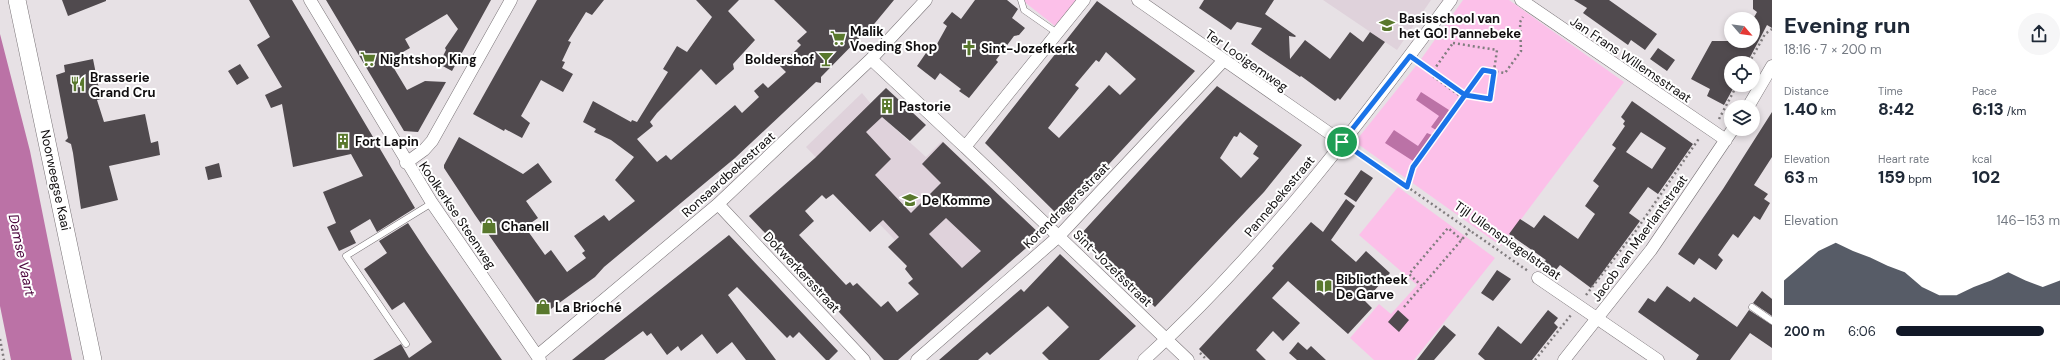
<!DOCTYPE html>
<html lang="en">
<head>
<meta charset="utf-8">
<style>
	body { margin:0; font-family:"DM Sans",sans-serif; background:#f6f6f7; color:#1f2937; height:100vh; display:flex; flex-direction:column; font-size:15px; white-space:nowrap }
	* { box-sizing:border-box; margin:0 }
	p { font-size:13px; color:#747a83 }
	.icon { flex:none; width:22px; height:22px; fill:none; stroke:currentColor; stroke-width:2; stroke-linecap:round; stroke-linejoin:round }
	.map { position:relative; flex:1; overflow:hidden }
	.panel { display:flex; flex-direction:column; background:#fff; width:300px }
	.panel>* { flex:none }
	.needle { width:26px; rotate:118deg }
	.fabs { position:absolute; left:1724px; top:12px; display:grid; gap:8px }
	.fabs a { display:grid; place-items:center; width:36px; height:36px; border-radius:50%; background:#fff; box-shadow:0 2px 6px #0003; font-size:20px }
	.pin { position:absolute; display:grid; place-items:center; width:34px; height:34px; color:#fff; margin:-17px; border:2px solid #fff; border-radius:50%; box-shadow:0 1px 4px #0007 }
	.round { display:grid; place-items:center; flex:none; width:42px; height:42px; border-radius:21px; background:#f6f6f7 }
	.head { display:flex; align-items:center; justify-content:space-between; height:68px; padding:0 12px }
	h1 { font-size:22px; font-weight:800; line-height:30px }
	.metrics { display:grid; grid-template-columns:repeat(3,1fr); gap:6px; height:68px; padding:4px 12px }
	.metrics div { display:grid; align-content:center }
	.metrics b { font-size:17px; font-weight:800 }
	.metrics small { font-size:11px; font-weight:400 }
	.metrics p { font-size:11px }
	.chart { height:112px; padding:8px 12px }
	.chart p { display:flex; justify-content:space-between }
	.chart svg { width:100%; height:72px; margin-top:4px; fill:#111827; opacity:.7 }
	ul { padding:0 12px; list-style:none; font-size:13px }
	li { display:grid; grid-template-columns:64px 48px 1fr; align-items:center; height:30px }
	li i { height:10px; border-radius:5px; background:#111827 }
	main { display:flex; flex:1; min-height:0 }
	.map>svg:first-child { display:block }
	.built { fill:#dfd2db }
	.green { fill:#fcc0e9 }
	.water { fill:#bb72a6 }
	.building { fill:#504a4e; fill-rule:evenodd }
	.lines { fill:none; stroke-linecap:round; stroke-linejoin:round }
	.service-casing { stroke:#787276; stroke-width:7 }
	.minor-casing { stroke:#787276; stroke-width:13 }
	.secondary-casing { stroke:#787276; stroke-width:18 }
	.path { stroke:#807c7e; stroke-width:2.5; stroke-dasharray:2 3; stroke-linecap:butt }
	.service { stroke:#fff; stroke-width:6 }
	.minor { stroke:#fff; stroke-width:12 }
	.secondary { stroke:#fff; stroke-width:17 }
	.route-casing { stroke:#fff; stroke-width:8 }
	.route { stroke:#1a73e8; stroke-width:5 }
	.labels { text-anchor:middle; stroke-width:4; stroke-linejoin:round; paint-order:stroke }
	.poi-label { font-size:13px; font-weight:bold; fill:#100e0f; stroke:#fff; text-anchor:start }
	.street-label { font-size:13px; fill:#100e0f; stroke:#fff }
	.water-label { font-size:14px; font-style:italic; fill:#4b063d; stroke:#fff }
</style>
</head>
<body>
<main>
<div class="map">
<svg width="1772" height="360" viewBox="0 0 1772 360">
	<rect width="100%" height="100%" fill="#e7e1e5"/>
	<path class="built" d="M1323,0H1431L1397,50Z
		M862,93L881,116L926,157L942,141L984,181L952,212L1007,265L957,309L912,258L806,147Z"/>
	<path class="green" d="M1022,0H1076L1055,26Z
		M1463,0H1509L1624,82L1501,246L1355,142L1419,62Z
		M1398,187L1495,258L1414,360H1374L1350,338L1379,304L1391,314L1417,285L1359,235Z"/>
	<path class="water" d="M0,34L30,151L72,360H11L0,306Z
		M1421,92L1449,110L1436,130L1431,127L1439,116L1416,100Z
		M1394,130L1418,146L1427,133L1432,135L1413,161L1385,143Z"/>
	<path class="building" d="M62,0H106V1L68,16Z
		M249,0H292L415,208L377,232L370,219L350,231L356,243L339,251L327,227L336,223L323,192L363,176L351,154L293,167L282,104L271,108L265,95L282,87L257,45L270,37Z
		M326,0H491L452,71L439,64L446,50L445,48L458,29L447,14L405,39L410,48L389,60L407,90L425,81L446,82L418,132L404,131Z
		M537,0H604L592,15L586,12L568,41L571,42L562,61L565,62L562,68L573,74L563,92L541,80L521,116L530,123L522,138L505,129L504,131L473,114Z
		M696,0H739L728,11L755,40L733,64L734,69L716,85L701,69L657,113L650,122L653,126L637,139L657,162L666,155L671,160L735,105L742,113L759,97L754,91L763,83L768,88L786,72L780,66L801,45L797,41L807,32L774,0H894L870,29L869,28L821,77V83L816,82L735,158L604,267L595,277L544,314L475,215L444,168V165L459,137L523,174L538,163L552,182L526,201L538,218L525,227L545,255L551,250L567,272L586,258L582,253L585,251L574,236L604,215L609,221L635,201L615,180L634,157L611,140L594,132L596,129L583,122L593,101L631,122L632,120L637,122L668,72L663,69L677,46L687,52L712,17Z
		M975,0H1007L1018,9L1012,18L1025,28L1019,35L1014,36L996,60L998,62L969,98L959,91L961,89L940,73L935,80L917,66L926,53L928,55L937,44L947,26L943,23L952,12L961,19Z
		M1204,0H1274L1265,14L1296,36L1295,37L1289,36L1290,59L1305,40L1330,59L1350,32L1363,42L1370,32L1385,42L1340,100L1338,98L1335,101L1301,76L1300,77L1251,44L1262,28L1237,22L1231,30L1199,8Z
		M1574,0H1609L1657,34L1645,50L1631,40L1628,45L1583,13L1587,8Z
		M1753,0H1772V28L1767,25L1747,63H1731V85H1735L1724,105L1707,96L1710,89L1691,79L1712,41H1753V19L1757,12L1753,9Z
		M1097,1L1195,71L1060,217L985,143ZM1106,52L1136,79L1120,95L1109,85L1059,138L1048,128L1079,88L1075,85L1096,60L1099,62Z
		M1658,48L1675,60L1667,71L1650,59Z
		M93,59L101,99L97,100L104,122L145,114L151,143L158,141L160,155L109,166L118,200L81,209L73,153L71,144L65,141L68,138L56,75L65,72L64,65Z
		M240,64L249,78L237,85L228,71Z
		M1217,86L1302,145L1264,192L1155,307L1080,235ZM1240,132L1258,146L1253,154L1259,158L1241,178L1220,158L1234,136L1237,137Z
		M886,88L926,125L910,141L882,117L866,132L891,159L875,175L911,213L941,183L922,164L943,142L1041,235L898,360H884L749,216L815,158ZM833,194L870,232L883,220L899,237L888,247L907,266L905,269L913,279L908,283L919,294L897,312L888,301L881,307L857,283L853,286L850,282L846,285L799,235L814,221L805,211L822,195L826,199ZM946,218L981,251L962,268L929,234Z
		M1632,101L1693,144L1658,194L1648,187L1629,213L1640,221L1591,288L1560,265L1555,271L1543,263L1546,260L1509,234L1520,219L1534,228L1544,215L1578,239L1595,214L1585,206L1599,186L1593,181L1616,148L1612,145L1625,126L1623,124L1625,121L1621,117ZM1641,132L1666,148L1652,169L1626,152Z
		M1772,112V157L1754,185L1768,194L1764,199L1770,203L1760,220L1754,216L1738,238L1733,234L1718,255L1723,260L1716,270L1699,258L1694,265L1678,254L1723,189Z
		M219,163L222,177L208,180L205,167Z
		M1361,170L1373,178L1356,202L1344,194Z
		M1346,199L1355,206L1331,240L1356,262L1366,251L1390,273L1365,301L1372,308L1348,334L1288,281L1272,298L1300,323L1283,341L1273,331L1256,350L1266,360H1210L1199,349L1274,268L1272,266L1311,222L1323,232Z
		M408,223L427,252L502,360H373L401,344L409,358L432,342L404,302L392,310L364,269L387,253L379,241Z
		M729,235L838,351L829,360H826L799,332L793,338L790,335L787,338L737,287L728,295L776,360H746L732,342L717,354L702,334L681,351L678,346L667,355L651,333L647,336L643,331L604,360H572Z
		M1060,254L1136,326L1099,360H1049L1042,353L1069,327L1048,306L990,355L987,352L978,360H939L1021,289L1024,292Z
		M1497,270L1511,279L1493,301L1481,293Z
		M1667,286L1690,302L1694,297L1737,327L1749,310L1772,325V348L1750,333L1730,360H1696L1699,355L1638,312L1648,298L1655,302Z
		M1762,291L1772,299V316L1753,303Z
		M1398,310L1409,320L1399,332L1388,322Z
		M1548,310L1558,318L1554,323L1558,327L1532,360H1485L1478,354L1498,326L1521,344Z
		M1444,325L1456,335L1434,360H1417Z
		M1298,342L1307,350L1311,346L1326,360H1297L1289,353Z"/>
	<g class="lines">
		<defs>
			<path id="service" d="M1021,0L1024,10L1057,33
				M1752,307L1772,321
				M406,344L346,256L432,203"/>
			<path id="minor" d="M310,0L432,203L540,360
				M1138,0L1342,142
				M1521,0L1726,140
				M871,59L965,147L1084,0
				M1748,107L1772,66
				M965,147L1188,360
				M406,163L424,150L432,141L511,0
				M718,204L864,360
				M1538,278L1658,360
				M537,356L718,204L871,59L926,0
				M917,360L1059,236L1224,60
				M1144,360C1260,255 1358,126 1451,0
				M1564,360L1651,250L1733,129"/>
			<path id="secondary" d="M17,0L93,360"/>
		</defs>
		<use href="#service" class="service-casing"/>
		<use href="#minor" class="minor-casing"/>
		<use href="#secondary" class="secondary-casing"/>
		<path class="path" d="M1453,43L1497,50L1490,99L1465,95L1433,71Z
			M1420,63L1433,71L1434,77L1463,98L1483,70L1505,73L1521,51L1520,22L1523,17
			M1749,63L1765,34L1772,29
			M1719,119L1737,85
			M1353,149L1528,271
			M1407,187L1413,167L1463,98
			M1422,286L1409,274L1448,228L1462,240
			M1586,295L1635,232L1700,137
			M1404,307L1470,230
			M0,339L4,360
			M1200,353L1207,360
			M1535,360L1571,315"/>
		<use href="#service" class="service"/>
		<use href="#minor" class="minor"/>
		<use href="#secondary" class="secondary"/>
	</g>
	<g class="lines">
		<defs>
			<path id="route" d="M1342,142L1410,56L1465,95L1490,99L1494,72L1483,70L1413,167L1407,187L1342,142"/>
		</defs>
		<use href="#route" class="route-casing"/>
		<use href="#route" class="route"/>
	</g>
	<defs>
		<symbol id="school-bare" viewBox="-9 -9 18 18"><path d="M0-5L7-2L0 1L-7-2ZM-4 1L0 2.5L4 1V4Q0 6-4 4Z" fill="#59782d" stroke="#fff" stroke-width="2.5" paint-order="stroke"/></symbol>
		<symbol id="supermarket-bare" viewBox="-9 -9 18 18"><path d="M-6-5.5h2.5l.6 2H6L4.5 2H-2.5L-4.4-4H-6ZM-1.5 3.2a1.3 1.3 0 1 0 .1 0ZM3 3.2a1.3 1.3 0 1 0 .1 0Z" fill="#59782d" stroke="#fff" stroke-width="2.5" paint-order="stroke"/></symbol>
		<symbol id="church-bare" viewBox="-9 -9 18 18"><path d="M-1.2-6h2.4v3.5h3.3v2.4h-3.3V6h-2.4V-.1h-3.3v-2.4h3.3Z" fill="#59782d" stroke="#fff" stroke-width="2.5" paint-order="stroke"/></symbol>
		<symbol id="bar-bare" viewBox="-9 -9 18 18"><path d="M-6-5H6L.8 .8V4.5H3.5V6h-7V4.5H-.8V.8Z" fill="#59782d" stroke="#fff" stroke-width="2.5" paint-order="stroke"/></symbol>
		<symbol id="restaurant-bare" viewBox="-9 -9 18 18"><path d="M-5-6h1v4h1v-4h1v4h1v-4h1v5L-1.5 .5V6h-2V.5L-5-1ZM5-6V6H3V1.5H1.5Q1.5-4 5-6Z" fill="#59782d" stroke="#fff" stroke-width="2.5" paint-order="stroke"/></symbol>
		<symbol id="building-bare" viewBox="-9 -9 18 18"><path d="M-4-6H4V6H1V3H-1V6H-4ZM-2.5-4.3h1.7v1.8h-1.7ZM.8-4.3h1.7v1.8H.8ZM-2.5-1h1.7V.8h-1.7ZM.8-1h1.7V.8H.8Z" fill="#59782d" stroke="#fff" stroke-width="2.5" paint-order="stroke"/></symbol>
		<symbol id="shop-bare" viewBox="-9 -9 18 18"><path d="M-5-2.5h2.3a2.7 3.5 0 0 1 5.4 0H5L5.5 6h-11ZM-1.5-2.5h3a1.5 2.3 0 0 0-3 0Z" fill="#59782d" stroke="#fff" stroke-width="2.5" paint-order="stroke"/></symbol>
		<symbol id="library-bare" viewBox="-9 -9 18 18"><path d="M-6-4Q-3-5.5-.7-3.5V5Q-3 3-6 4ZM6-4Q3-5.5 .7-3.5V5Q3 3 6 4Z" fill="#59782d" stroke="#fff" stroke-width="2.5" paint-order="stroke"/></symbol>
	</defs>
	<g fill-rule="evenodd">
		<use href="#school-bare" x="1376" y="14" width="22" height="22"/>
		<use href="#supermarket-bare" x="827" y="27" width="22" height="22"/>
		<use href="#church-bare" x="958" y="37" width="22" height="22"/>
		<use href="#supermarket-bare" x="357" y="48" width="22" height="22"/>
		<use href="#bar-bare" x="815" y="48" width="22" height="22"/>
		<use href="#restaurant-bare" x="67" y="73" width="22" height="22"/>
		<use href="#building-bare" x="876" y="95" width="22" height="22"/>
		<use href="#building-bare" x="332" y="130" width="22" height="22"/>
		<use href="#school-bare" x="899" y="189" width="22" height="22"/>
		<use href="#shop-bare" x="478" y="215" width="22" height="22"/>
		<use href="#library-bare" x="1313" y="275" width="22" height="22"/>
		<use href="#shop-bare" x="532" y="296" width="22" height="22"/>
	</g>
	<g class="labels">
		<g class="poi-label">
			<text x="1399" y="23">Basisschool van<tspan x="1399" dy="15">het GO! Pannebeke</tspan></text>
			<text x="850" y="36">Malik<tspan x="850" dy="15">Voeding Shop</tspan></text>
			<text x="981" y="53">Sint-Jozefkerk</text>
			<text x="380" y="64">Nightshop King</text>
			<text x="814" y="64" text-anchor="end">Boldershof</text>
			<text x="90" y="82">Brasserie<tspan x="90" dy="15">Grand Cru</tspan></text>
			<text x="899" y="111">Pastorie</text>
			<text x="355" y="146">Fort Lapin</text>
			<text x="922" y="205">De Komme</text>
			<text x="501" y="231">Chanell</text>
			<text x="1336" y="284">Bibliotheek<tspan x="1336" dy="15">De Garve</tspan></text>
			<text x="555" y="312">La Brioché</text>
		</g>
		<g class="street-label">
			<text transform="translate(1631 59) rotate(34)" y="5">Jan Frans Willemsstraat</text>
			<text transform="translate(1247 60) rotate(35)" y="5">Ter Looigemweg</text>
			<text transform="translate(728 174) rotate(-42)" y="5">Ronsaardbekestraat</text>
			<text transform="translate(56 180) rotate(78)" y="5">Noorweegse Kaai</text>
			<text transform="translate(1279 196) rotate(-50)" y="5">Pannebekestraat</text>
			<text transform="translate(1066 205) rotate(-45)" y="5">Korendragersstraat</text>
			<text transform="translate(458 215) rotate(56)" y="5">Koolkerkse Steenweg</text>
			<text transform="translate(1639 238) rotate(-54)" y="5">Jacob van Maerlantstraat</text>
			<text transform="translate(1508 240) rotate(35)" y="5">Tijl Uilenspiegelstraat</text>
			<text transform="translate(1113 268) rotate(44)" y="5">Sint-Jozefsstraat</text>
			<text transform="translate(802 272) rotate(47)" y="5">Dokwerkersstraat</text>
		</g>
		<g class="water-label">
			<text transform="translate(22 255) rotate(78)" y="5">Damse Vaart</text>
		</g>
	</g>
</svg>
<div class="fabs">
<a><svg class="needle" viewBox="-14 -14 28 28"><path d="M0-13l5 13h-10z" fill="#e53935"/><path d="M0 13l5-13h-10z" fill="#747a83"/></svg></a>
<a><svg class="icon" aria-label="locate" viewBox="0 0 24 24"><circle cx="12" cy="12" r="6"/><path d="M12 2v4M12 18v4M2 12h4M18 12h4"/></svg></a>
<a><svg class="icon" aria-label="layers" viewBox="0 0 24 24"><path d="M12 4l9 5-9 5-9-5zM3 14l9 5 9-5"/></svg></a>
</div>
<div class="pin" style="left:1342px;top:142px;background:#1e9e55"><svg class="icon" aria-label="arrive" viewBox="0 0 24 24"><path d="M6 21V4h12l-3 4 3 4H6"/></svg></div>
</div>
<section class="panel">
<div class="head"><div><h1>Evening run</h1><p>18:16 · 7 × 200 m</p></div><a class="round"><svg class="icon" aria-label="share" viewBox="0 0 24 24"><path d="M12 15V3M7 8l5-5 5 5M5 13v7h14v-7"/></svg></a></div>
<div class="metrics">
<div><p>Distance</p><b>1.40<small> km</small></b></div>
<div><p>Time</p><b>8:42</b></div>
<div><p>Pace</p><b>6:13<small> /km</small></b></div>
</div>
<div class="metrics">
<div><p>Elevation</p><b>63<small> m</small></b></div>
<div><p>Heart rate</p><b>159<small> bpm</small></b></div>
<div><p>kcal</p><b>102</b></div>
</div>
<div class="chart"><p><span>Elevation</span>146–153 m</p>
<svg viewBox="0 0 160 44" preserveAspectRatio="none"><path d="M0 44V29L10 20L20 11L30 6L40 11L50 15L60 20L70 24L80 33L90 38L100 38L110 33L120 29L130 24L140 29L150 33L160 29V44z"/></svg>
</div>
<ul>
<li><b>200 m</b>6:06<i style="width:90%"></i></li>
</ul>
</section>
</main>
</body>
</html>
